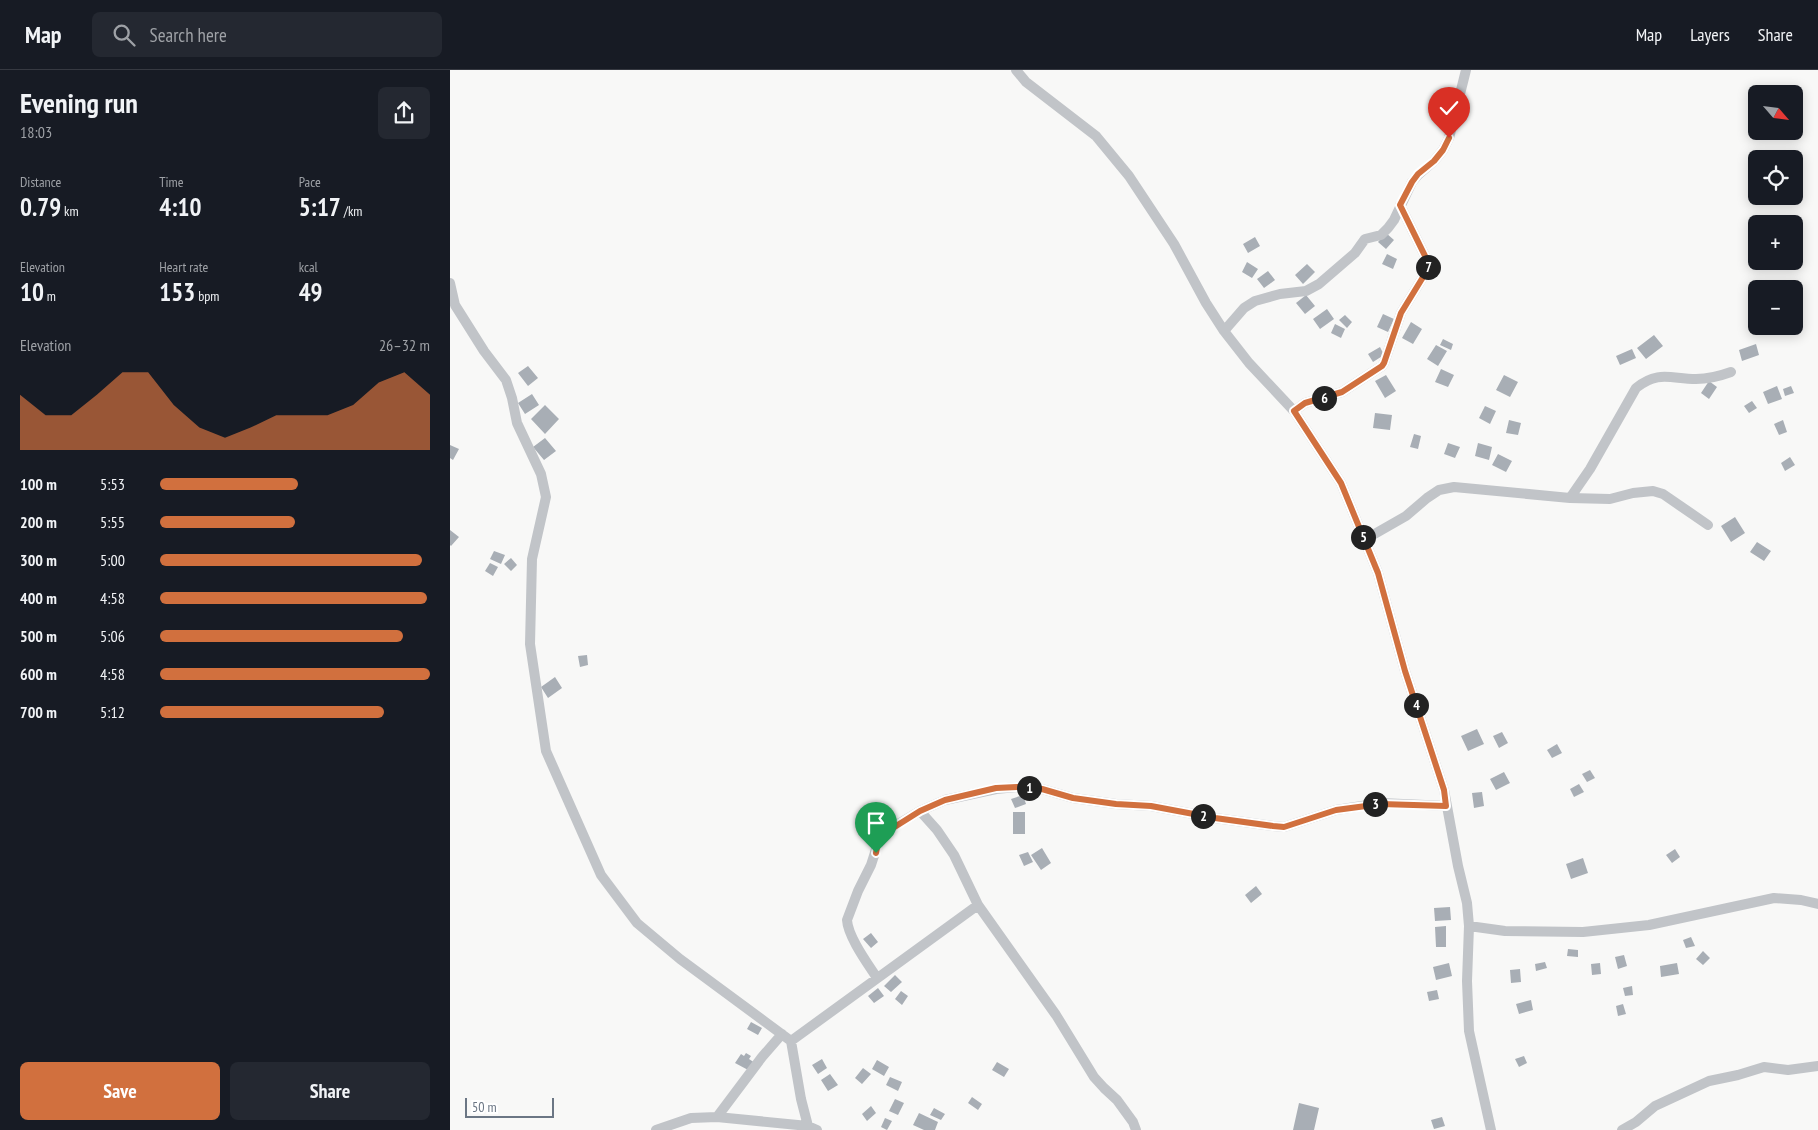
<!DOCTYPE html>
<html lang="en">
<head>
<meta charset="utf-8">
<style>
	body { margin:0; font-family:"PT Sans Narrow",sans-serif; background:#242831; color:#f1f3f6; height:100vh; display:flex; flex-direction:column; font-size:19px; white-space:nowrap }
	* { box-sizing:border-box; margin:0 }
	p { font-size:16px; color:#9ea1a6 }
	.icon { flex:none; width:28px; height:28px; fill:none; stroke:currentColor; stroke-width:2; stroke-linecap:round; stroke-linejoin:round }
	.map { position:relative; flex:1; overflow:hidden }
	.panel { display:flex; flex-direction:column; background:#171b24; width:450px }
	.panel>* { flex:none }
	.needle { width:32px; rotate:118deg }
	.tools { position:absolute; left:1298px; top:15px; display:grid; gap:10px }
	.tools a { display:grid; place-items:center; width:55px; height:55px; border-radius:8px; background:#171b24; box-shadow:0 2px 12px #0003; font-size:25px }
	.scale { position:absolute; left:15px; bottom:12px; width:89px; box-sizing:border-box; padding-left:5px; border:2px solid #6b7684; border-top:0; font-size:14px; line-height:18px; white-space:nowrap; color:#6b7684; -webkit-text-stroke:4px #fff; paint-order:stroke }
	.pin { position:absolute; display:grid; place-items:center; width:42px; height:42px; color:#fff; margin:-51px -21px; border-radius:50% 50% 50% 0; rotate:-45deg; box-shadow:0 0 5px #0007 }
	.pin .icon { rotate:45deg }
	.km { position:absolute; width:25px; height:25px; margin:-12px; border-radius:50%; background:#222; color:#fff; font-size:14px; line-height:25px; text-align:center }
	.round { display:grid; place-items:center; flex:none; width:52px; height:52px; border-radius:8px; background:#242831 }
	.overview { display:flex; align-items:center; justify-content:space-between; height:85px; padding:0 20px }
	h1 { font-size:28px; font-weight:600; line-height:38px }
	.figures { display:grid; grid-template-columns:repeat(3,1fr); gap:8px; height:85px; padding:5px 20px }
	.figures div { display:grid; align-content:center }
	.figures b { font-size:25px; font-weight:600 }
	.figures small { font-size:14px; font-weight:400 }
	.figures p { font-size:14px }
	.chart { height:140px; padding:10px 20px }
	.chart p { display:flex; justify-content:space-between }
	.chart svg { width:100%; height:90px; margin-top:5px; fill:#d1703e; opacity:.7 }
	.button { display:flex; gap:10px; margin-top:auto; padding:10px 20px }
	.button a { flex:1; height:58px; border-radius:8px; background:#d1703e; color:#fff; font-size:20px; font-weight:600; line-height:58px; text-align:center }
	.button a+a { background:#242831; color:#f1f3f6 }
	ul { padding:0 20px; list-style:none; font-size:16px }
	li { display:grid; grid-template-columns:80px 60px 1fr; align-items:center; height:38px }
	li i { height:12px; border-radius:6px; background:#d1703e }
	header { display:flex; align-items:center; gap:30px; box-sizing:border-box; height:70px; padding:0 25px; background:#171b24; border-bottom:1px solid #363941 }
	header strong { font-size:24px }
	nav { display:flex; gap:28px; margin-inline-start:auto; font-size:18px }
	.search { width:350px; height:45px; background:#242831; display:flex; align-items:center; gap:12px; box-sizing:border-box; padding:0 18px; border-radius:8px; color:#9ea1a6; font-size:19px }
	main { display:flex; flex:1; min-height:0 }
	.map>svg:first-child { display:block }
	.building { fill:#a8aeb5 }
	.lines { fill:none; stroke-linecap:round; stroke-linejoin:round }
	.minor { stroke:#c1c4c8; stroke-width:10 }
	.route-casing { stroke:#fff; stroke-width:10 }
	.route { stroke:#d1703e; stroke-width:6 }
</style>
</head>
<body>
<header>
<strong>Map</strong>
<div class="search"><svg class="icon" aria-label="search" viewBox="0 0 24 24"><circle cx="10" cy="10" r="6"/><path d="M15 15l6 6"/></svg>Search here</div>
<nav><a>Map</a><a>Layers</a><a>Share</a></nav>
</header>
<main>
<section class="panel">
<div class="overview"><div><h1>Evening run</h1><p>18:03</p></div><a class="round"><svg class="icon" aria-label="share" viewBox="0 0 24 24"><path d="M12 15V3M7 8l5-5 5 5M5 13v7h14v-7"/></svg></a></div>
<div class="figures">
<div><p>Distance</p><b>0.79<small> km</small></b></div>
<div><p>Time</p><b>4:10</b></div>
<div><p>Pace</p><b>5:17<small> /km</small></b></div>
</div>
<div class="figures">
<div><p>Elevation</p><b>10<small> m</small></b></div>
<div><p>Heart rate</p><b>153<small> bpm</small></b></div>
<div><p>kcal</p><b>49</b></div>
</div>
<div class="chart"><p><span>Elevation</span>26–32 m</p>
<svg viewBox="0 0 160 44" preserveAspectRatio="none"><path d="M0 44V17L10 27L20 27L30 17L40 6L50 6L60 22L70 33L80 38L90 33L100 27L110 27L120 27L130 22L140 11L150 6L160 17V44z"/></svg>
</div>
<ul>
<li><b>100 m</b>5:53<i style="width:51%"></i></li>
<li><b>200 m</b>5:55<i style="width:50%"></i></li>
<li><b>300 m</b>5:00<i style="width:97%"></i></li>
<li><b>400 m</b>4:58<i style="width:99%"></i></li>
<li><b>500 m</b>5:06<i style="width:90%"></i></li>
<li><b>600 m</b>4:58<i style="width:100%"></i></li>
<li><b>700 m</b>5:12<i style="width:83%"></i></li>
</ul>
<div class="button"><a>Save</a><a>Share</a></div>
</section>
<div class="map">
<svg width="1368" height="1060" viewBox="0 0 1368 1060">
	<rect width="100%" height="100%" fill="#f8f8f7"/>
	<path class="building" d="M936,163L944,170L936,179L928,172Z
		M805,167L810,176L798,183L793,174Z
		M937,184L947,189L943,199L932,194Z
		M797,192L808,199L802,208L792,202Z
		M857,194L865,202L853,214L845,205Z
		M818,201L825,210L814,218L807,209Z
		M856,225L865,236L855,244L846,233Z
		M877,239L884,249L870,259L863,249Z
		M933,244L944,249L938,262L927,257Z
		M895,245L902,252L897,258L889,250Z
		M961,252L972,259L963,274L952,268Z
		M885,254L895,259L891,268L881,263Z
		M1204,265L1213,276L1196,289L1187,278Z
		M993,269L1003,274L1001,280L990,275Z
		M1306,274L1309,285L1292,291L1289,280Z
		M986,275L997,281L988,296L977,289Z
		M930,277L934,285L923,292L918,284Z
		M1182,279L1186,288L1170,295L1166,286Z
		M78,296L88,308L78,316L68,303Z
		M991,299L1004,305L998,317L985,312Z
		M936,305L946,321L935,328L925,311Z
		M1054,305L1068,312L1060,327L1046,320Z
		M1259,311L1267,317L1259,329L1251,323Z
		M1327,316L1332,329L1318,334L1313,322Z
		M1341,316L1344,323L1335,326L1333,319Z
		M82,324L89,335L75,344L68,333Z
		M1302,331L1307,338L1299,343L1294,336Z
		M95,335L109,349L95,364L81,349Z
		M1035,336L1046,341L1040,354L1029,348Z
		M925,343L942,345L940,360L923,358Z
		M1059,350L1071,353L1068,365L1056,363Z
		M1333,350L1337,362L1329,365L1324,354Z
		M964,364L971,366L968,379L960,377Z
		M95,368L106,381L94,390L83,377Z
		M998,373L1010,377L1005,388L994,384Z
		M1028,373L1042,377L1039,390L1025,386Z
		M0,375L9,379L3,390L0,388Z
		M1048,384L1062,391L1056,402L1042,395Z
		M1340,387L1345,395L1335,401L1331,393Z
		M1285,447L1295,463L1281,472L1271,456Z
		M0,460L9,467L1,476L0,475Z
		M1307,472L1321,481L1314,491L1300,482Z
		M44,481L55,485L51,494L40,489Z
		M61,488L67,495L61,501L54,494Z
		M40,493L48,497L43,506L35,501Z
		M137,585L138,595L130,597L128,586Z
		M105,607L112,618L98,628L91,617Z
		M1027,659L1034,674L1018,681L1011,666Z
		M1052,662L1058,673L1049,678L1043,666Z
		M1107,674L1112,683L1102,688L1097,680Z
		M1140,700L1145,708L1137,712L1132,704Z
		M1054,702L1060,713L1046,720L1040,709Z
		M1129,714L1134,722L1124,727L1120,719Z
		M1032,722L1034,736L1024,738L1022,723Z
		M573,725L576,734L565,738L561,729Z
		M563,742H575V764H563Z
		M592,778L601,793L591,800L581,785Z
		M1225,779L1230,787L1222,793L1216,785Z
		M578,782L583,792L574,796L569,785Z
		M1133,788L1138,803L1121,809L1116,794Z
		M806,816L812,824L801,833L795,825Z
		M1000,837L1001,850L985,851L984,838Z
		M996,856V877H986L985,857Z
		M421,863L428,872L421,878L413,869Z
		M1241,867L1245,876L1236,878L1233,870Z
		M1118,879L1128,880V887L1117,886Z
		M1253,881L1260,888L1253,895L1246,889Z
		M1174,885L1177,896L1168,899L1165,887Z
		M1095,892L1097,898L1086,901L1085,894Z
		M999,893L1002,906L986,910L983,897Z
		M1150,893L1151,904L1142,905L1141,894Z
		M1227,893L1229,904L1211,907L1210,896Z
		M1070,899L1071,912L1061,913L1060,900Z
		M445,905L452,912L441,922L434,916Z
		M1182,916L1183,925L1175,926L1173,918Z
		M428,918L434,926L424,933L418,926Z
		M987,920L989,929L979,931L977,922Z
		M451,921L458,926L452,935L445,929Z
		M1081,930L1083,940L1069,944L1066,934Z
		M1173,934L1176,944L1168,946L1166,936Z
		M301,952L312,958L308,965L297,959Z
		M296,983L301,986L299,989L305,993L300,1001L285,993L291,984L294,986Z
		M1074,986L1077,993L1069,997L1065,989Z
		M372,989L377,998L368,1004L362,995Z
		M427,990L439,997L434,1006L422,999Z
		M547,992L559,999L554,1007L542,1000Z
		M413,998L421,1004L412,1014L405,1008Z
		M380,1004L388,1015L378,1021L371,1010Z
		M440,1007L452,1012L448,1021L436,1015Z
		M522,1027L532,1034L528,1040L518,1033Z
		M445,1029L454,1033L448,1045L439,1041Z
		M849,1033L869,1038L864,1060H843Z
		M421,1036L426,1043L417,1051L412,1044Z
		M484,1038L495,1044L491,1050L480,1045Z
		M469,1043L488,1052L485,1060H474L463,1055Z
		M992,1047L995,1056L984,1059L981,1050Z
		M435,1048L442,1051L437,1060L431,1057Z"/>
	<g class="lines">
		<path class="minor" d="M566,0L576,12L646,66L679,106L724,174L756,233L774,261L799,293L844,341L891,413L928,503L955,601L994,720L1008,796L1017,833L1019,856L1017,911L1019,961L1041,1060
			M0,213L5,235L34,281L56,310L62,328L67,353L91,404L96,427L82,489L80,574L96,681L151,805L187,853L230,889L341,971L351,1029L358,1056
			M774,261L794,238L805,231L830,224L856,221L869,214L905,183L915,169L931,165L938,158L944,150L962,112L968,105L984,91L993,80L999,68L1016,0
			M844,341L855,333L892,322L932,296L934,293L951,243L978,199V192L950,135
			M1120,428L1140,399L1186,318C1208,300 1221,309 1246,309C1259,309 1270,306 1281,302
			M914,470L956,446L977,428L989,420L1004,417L1120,428L1160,429L1183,423L1203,421L1213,424L1258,455
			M528,835L606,945L644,1007L654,1018L667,1030L683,1052L686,1060
			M1019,856L1055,861L1133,862L1199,855L1324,828L1351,830L1368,834
			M427,908C418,894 398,867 397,850L408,821L421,795L430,767L445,756L470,741
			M341,971L528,835L504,785L487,760L470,741L495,730L546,719L567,717L592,719L623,728L666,734L701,736L765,748L823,756L834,757L886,740L931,733L997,736
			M267,1047L312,987L332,964
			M206,1060L241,1048L267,1047L358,1056L367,1060
			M1172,1060L1186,1052L1205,1036L1259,1011L1288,1005L1314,997L1338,1000L1368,996"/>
	</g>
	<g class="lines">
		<defs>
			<path id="route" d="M426,783L428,772L435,763L470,741L495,730L546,718L567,717L592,719L623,728L666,734L701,736L765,748L823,756L834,757L886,740L931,734L996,736L994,720L955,601L928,503L891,413L844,341L855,333L892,322L932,296L934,293L951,243L978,199V192L950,135L962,112L968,104L984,91L993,80L999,68"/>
		</defs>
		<use href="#route" class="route-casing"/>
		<use href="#route" class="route"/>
	</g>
</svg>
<div class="tools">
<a><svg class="needle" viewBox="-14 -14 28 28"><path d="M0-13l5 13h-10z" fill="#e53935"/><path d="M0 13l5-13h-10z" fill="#9ea1a6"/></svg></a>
<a><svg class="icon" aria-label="locate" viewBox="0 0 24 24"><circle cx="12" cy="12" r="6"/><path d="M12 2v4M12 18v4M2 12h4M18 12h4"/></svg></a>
<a>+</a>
<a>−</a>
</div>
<div class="scale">50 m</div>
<div class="pin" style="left:426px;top:783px;background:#1e9e55"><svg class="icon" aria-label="arrive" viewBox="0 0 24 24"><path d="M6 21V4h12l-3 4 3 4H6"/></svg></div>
<div class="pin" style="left:999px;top:68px;background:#d93025"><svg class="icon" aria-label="check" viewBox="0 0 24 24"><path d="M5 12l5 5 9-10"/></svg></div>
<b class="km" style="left:579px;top:718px">1</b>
<b class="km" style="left:753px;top:746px">2</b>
<b class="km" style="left:925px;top:734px">3</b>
<b class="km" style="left:966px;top:635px">4</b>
<b class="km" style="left:913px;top:467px">5</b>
<b class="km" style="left:874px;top:328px">6</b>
<b class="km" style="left:978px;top:197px">7</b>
</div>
</main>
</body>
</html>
